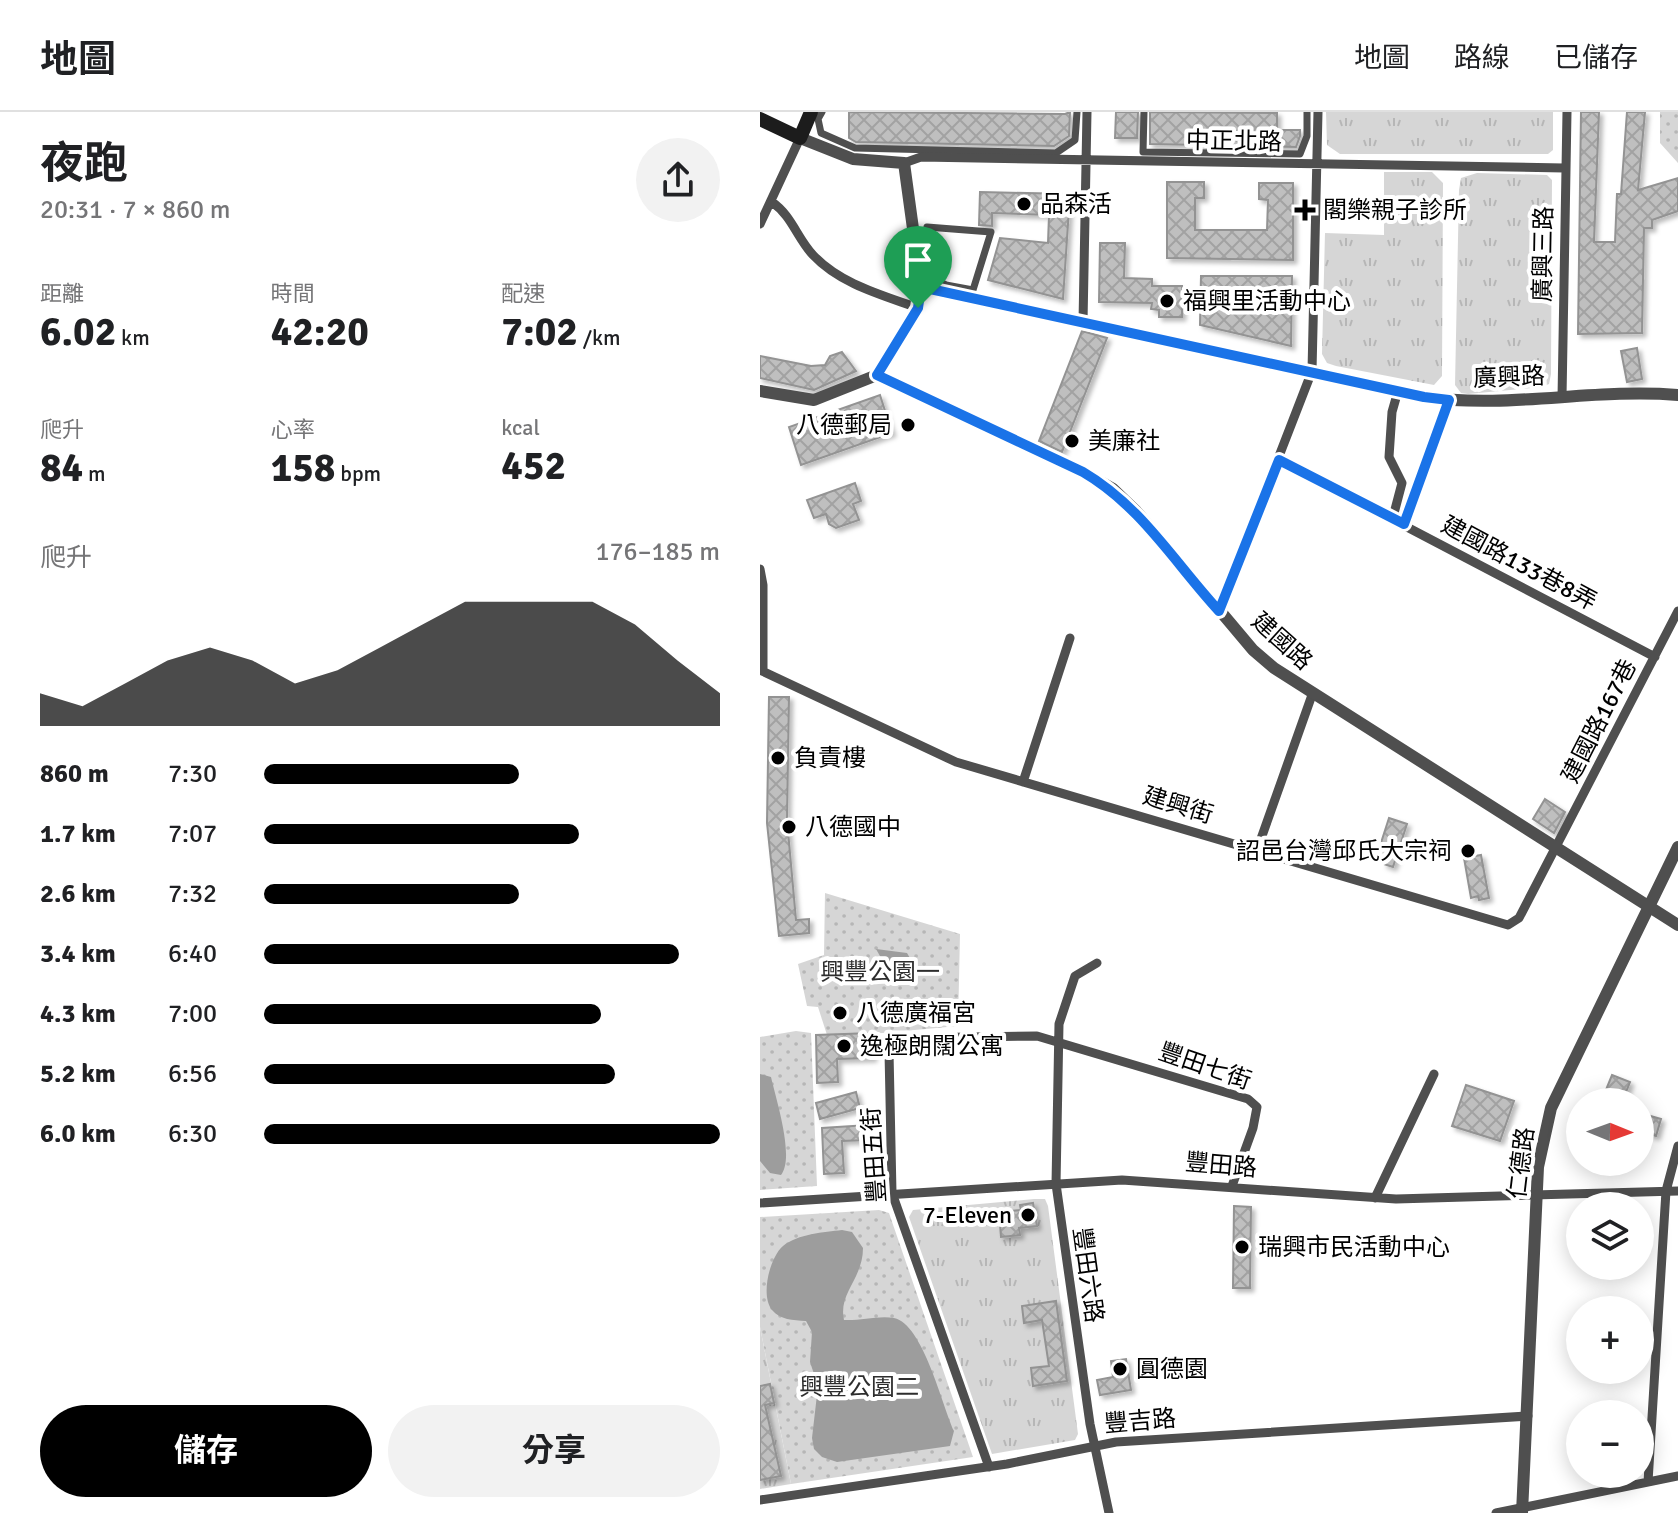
<!DOCTYPE html>
<html lang="zh-TW">
<head>
<meta charset="utf-8">
<style>
	body { margin:0; font-family:Signika,"Noto Sans TC",sans-serif; background:#f2f2f2; color:#202124; height:100vh; display:flex; flex-direction:column; font-size:30px; white-space:nowrap }
	* { box-sizing:border-box; margin:0 }
	p { font-size:26px; color:#757577 }
	.icon { flex:none; width:44px; height:44px; fill:none; stroke:currentColor; stroke-width:2; stroke-linecap:round; stroke-linejoin:round }
	.map { position:relative; flex:1; overflow:hidden }
	.side { display:flex; flex-direction:column; background:#fff; width:760px }
	.side>* { flex:none }
	.needle { width:52px; rotate:91deg }
	.controls { position:absolute; left:806px; top:976px; display:grid; gap:16px }
	.controls a { display:grid; place-items:center; width:88px; height:88px; border-radius:50%; background:#fff; box-shadow:0 4px 20px #0003; font-size:40px }
	.pin { position:absolute; display:grid; place-items:center; width:68px; height:68px; color:#fff; margin:-82px -34px; border-radius:50% 50% 50% 0; rotate:-45deg; box-shadow:0 0 8px #0007 }
	.pin .icon { rotate:45deg }
	.round { display:grid; place-items:center; flex:none; width:84px; height:84px; border-radius:42px; background:#f2f2f2 }
	.summary { display:flex; align-items:center; justify-content:space-between; height:136px; padding:0 40px }
	h1 { font-size:44px; font-weight:700; line-height:60px }
	.stats { display:grid; grid-template-columns:repeat(3,1fr); gap:12px; height:136px; padding:8px 40px }
	.stats div { display:grid; align-content:center }
	.stats b { font-size:40px; font-weight:700 }
	.stats small { font-size:22px; font-weight:400 }
	.stats p { font-size:22px }
	.chart { height:224px; padding:16px 40px }
	.chart p { display:flex; justify-content:space-between }
	.chart svg { width:100%; height:144px; margin-top:8px; fill:#000; opacity:.7 }
	.button { display:flex; gap:16px; margin-top:auto; padding:16px 40px }
	.button a { flex:1; height:92px; border-radius:48px; background:#000; color:#fff; font-size:32px; font-weight:700; line-height:92px; text-align:center }
	.button a+a { background:#f2f2f2; color:#202124 }
	ul { padding:0 40px; list-style:none; font-size:26px }
	li { display:grid; grid-template-columns:128px 96px 1fr; align-items:center; height:60px }
	li i { height:20px; border-radius:10px; background:#000 }
	header { display:flex; align-items:center; gap:48px; box-sizing:border-box; height:112px; padding:0 40px; background:#fff; border-bottom:2px solid #e0e0e0 }
	header strong { font-size:38px }
	nav { display:flex; gap:44px; margin-inline-start:auto; font-size:28px }
	main { display:flex; flex:1; min-height:0 }
	.map>svg:first-child { display:block }
	.grass { fill:url(#grass-tufts) }
	.park { fill:url(#park-dots) }
	.water { fill:#9d9d9d }
	.building { fill:url(#building-cross-hatch); stroke:#939393; stroke-width:2; filter:url(#shadow) }
	.lines { fill:none; stroke-linecap:round; stroke-linejoin:round }
	.pedestrian { stroke:#4f4f4f; stroke-width:7 }
	.minor { stroke:#4f4f4f; stroke-width:9 }
	.tertiary { stroke:#4f4f4f; stroke-width:12 }
	.secondary { stroke:#1c1c1c; stroke-width:14 }
	.route-casing { stroke:#fff; stroke-width:16 }
	.route { stroke:#1a73e8; stroke-width:10 }
	.poi-dot { fill:#000; stroke:#fff; stroke-width:3 }
	.labels { text-anchor:middle; stroke-width:8; stroke-linejoin:round; paint-order:stroke }
	.street-label { font-size:24px; fill:#000; stroke:#fff }
	.poi-label { font-size:24px; fill:#000; stroke:#fff; text-anchor:start }
	.park-label { font-size:24px; fill:#2d2d2d; stroke:#fff }
</style>
</head>
<body>
<header>
<strong>地圖</strong>
<nav><a>地圖</a><a>路線</a><a>已儲存</a></nav>
</header>
<main>
<section class="side">
<div class="summary"><div><h1>夜跑</h1><p>20:31 · 7 × 860 m</p></div><a class="round"><svg class="icon" aria-label="share" viewBox="0 0 24 24"><path d="M12 15V3M7 8l5-5 5 5M5 13v7h14v-7"/></svg></a></div>
<div class="stats">
<div><p>距離</p><b>6.02<small> km</small></b></div>
<div><p>時間</p><b>42:20</b></div>
<div><p>配速</p><b>7:02<small> /km</small></b></div>
</div>
<div class="stats">
<div><p>爬升</p><b>84<small> m</small></b></div>
<div><p>心率</p><b>158<small> bpm</small></b></div>
<div><p>kcal</p><b>452</b></div>
</div>
<div class="chart"><p><span>爬升</span>176–185 m</p>
<svg viewBox="0 0 160 44" preserveAspectRatio="none"><path d="M0 44V34L10 38L20 31L30 24L40 20L50 24L60 31L70 27L80 20L90 13L100 6L110 6L120 6L130 6L140 13L150 24L160 34V44z"/></svg>
</div>
<ul>
<li><b>860 m</b>7:30<i style="width:56%"></i></li>
<li><b>1.7 km</b>7:07<i style="width:69%"></i></li>
<li><b>2.6 km</b>7:32<i style="width:56%"></i></li>
<li><b>3.4 km</b>6:40<i style="width:91%"></i></li>
<li><b>4.3 km</b>7:00<i style="width:74%"></i></li>
<li><b>5.2 km</b>6:56<i style="width:77%"></i></li>
<li><b>6.0 km</b>6:30<i style="width:100%"></i></li>
</ul>
<div class="button"><a>儲存</a><a>分享</a></div>
</section>
<div class="map">
<svg width="918" height="1401" viewBox="0 0 918 1401">
	<defs>
		<pattern id="grass-tufts" width="24" height="20" patternUnits="userSpaceOnUse" patternTransform="scale(2)"><rect width="24" height="20" fill="#d6d6d6"/><path d="M3 7l-1-3M5 7V3M7 7l1-3M15 17l-1-3M17 17v-4M19 17l1-3" fill="none" stroke="#b6b6b6"/></pattern>
		<pattern id="park-dots" width="8" height="8" patternUnits="userSpaceOnUse" patternTransform="scale(2)"><rect width="8" height="8" fill="#d6d6d6"/><path d="M2 2h.1M6 6h.1" fill="none" stroke="#b6b6b6" stroke-width="1.8" stroke-linecap="round"/></pattern>
		<pattern id="building-cross-hatch" width="8" height="8" patternUnits="userSpaceOnUse" patternTransform="scale(2)"><rect width="8" height="8" fill="#bfbfbf"/><path d="M0 0l8 8M0 8l8-8" fill="none" stroke="#a2a2a2"/></pattern>
		<filter id="shadow"><feDropShadow dx="3.5" dy="3.5" stdDeviation="2" flood-color="#0004"/></filter>
	</defs>
	<rect width="100%" height="100%" fill="#fff"/>
	<path class="grass" d="M566,0H793V38L788,42H580L567,33Z
		M624,60H672L683,71L682,264L674,273L576,254L567,251L562,242L565,121L624,123Z
		M717,61L787,63L792,68L791,262L789,272L782,275L708,282L701,281L695,273L699,78L701,66Z
		M274,1087H285L288,1094L318,1322L315,1328L232,1342L149,1105L153,1098Z
		M0,1215L31,1372L0,1377Z"/>
	<path class="park" d="M900,0H918V51L900,31Z
		M65,781L200,822L198,914L68,926L58,895L47,894L38,852L64,843Z
		M36,919L51,921L57,1074L0,1078V925Z
		M119,1098L129,1101L213,1345L31,1372L0,1215V1105Z"/>
	<path class="water" d="M116,837L147,841L154,853L150,866L125,853Z
		M0,962L11,965C16,987 35,1046 21,1063L10,1061L0,1049Z
		M82,1118L92,1120L103,1136C103,1167 78,1181 84,1208C100,1209 119,1203 134,1206C163,1212 182,1293 194,1319L190,1334L77,1350L62,1345L54,1337L52,1326L58,1274L50,1250L52,1220L46,1209C33,1208 20,1208 12,1198C0,1183 10,1145 23,1134C38,1122 64,1120 82,1118Z"/>
	<path class="building" d="M89,0L305,2L310,0L309,24L294,34L96,30L89,26Z
		M356,0H378L377,26H355Z
		M390,0L517,1V18H540V24L536,35L390,32Z
		M821,0H839L834,130H855L857,82H861L867,0H885L878,78L918,66V99L892,108V116H884L882,221L818,222Z
		M407,70H444V86H435V118H507L508,88L499,87V71H533V148L407,146Z
		M220,80L310,82L303,187L228,168L240,126L288,131L289,103L232,101V114L219,113Z
		M340,131H365L364,166L392,167V174H422V205H399V198L391,197L392,191L339,190Z
		M441,164H532L531,234L440,213Z
		M322,219L347,226L302,340L279,329Z
		M877,236L882,267L867,270L861,239Z
		M82,240L96,259L54,278L0,266V244L51,254L65,253L70,244Z
		M120,283L132,321L41,353L29,315Z
		M95,371L101,389L93,392L99,408L76,416L69,412L66,402L54,406L47,388Z
		M9,585H29L27,708L36,808L49,807V821L19,824L7,711Z
		M785,687L805,700L794,721L773,707Z
		M629,706L647,712L633,755L624,752L628,739L619,737Z
		M721,743L729,786L719,788L718,784L711,786L704,746Z
		M112,921L113,946L77,947L78,970L57,971L56,923Z
		M852,963L870,970L862,990H841Z
		M706,973L754,989L740,1029L692,1014Z
		M96,980L100,996L60,1007L56,991Z
		M880,1001L901,1007L896,1024L880,1019Z
		M108,1013L109,1028L82,1029L84,1061L64,1062L62,1016Z
		M273,1091L277,1114L259,1116L260,1123L241,1125L239,1100L261,1098L260,1093Z
		M474,1094L491,1095L490,1176H473Z
		M296,1189L307,1269L273,1274L271,1256L289,1254L282,1208L264,1211L262,1194Z
		M366,1247L371,1278L340,1283L337,1268L353,1265L351,1249Z
		M10,1272L14,1291L5,1293L21,1364L0,1368V1274Z"/>
	<g class="lines">
		<path class="pedestrian" d="M62,0L58,7L61,21L95,36L296,41L315,28L317,0
			M384,0L383,40L540,42L547,24V0
			M167,115L231,120L213,178L186,173L172,166Z"/>
		<path class="minor" d="M144,51L161,45L804,56
			M12,90C32,104 37,126 53,143C80,172 122,183 158,196
			M0,112L40,26
			M323,210L327,0
			M802,286L807,0
			M519,348L895,545
			M633,405L642,371L629,345L632,300L638,279
			M644,412L689,288
			M0,457L3,473V558
			M459,499L552,259L558,0
			M0,558L196,650L748,813L759,806L918,499
			M263,670L310,526
			M497,738L552,583
			M337,851L315,864L299,912L296,1072L330,1312L349,1401
			M615,1086L674,962
			M0,1091L362,1068L636,1087L918,1079
			M229,1355L132,1081L129,940L133,931L145,926L277,924L488,987L497,995L493,1016L472,1074
			M888,1370L906,1079L918,1034
			M0,1388L247,1352L356,1330L768,1304
			M736,1401L918,1364"/>
		<path class="tertiary" d="M161,175L664,285C749,297 833,276 918,283
			M117,263L323,360L353,377L376,399L493,538L514,556L918,813
			M0,279L54,288L117,263L158,196L161,175L144,51L93,47L40,26
			M762,1401L778,1055L791,996L918,735"/>
		<path class="secondary" d="M0,7L40,26L51,0"/>
	</g>
	<g class="lines">
		<defs>
			<path id="route" d="M161,175L664,285L689,288L644,412L519,348L459,499C414,450 381,394 323,360L117,263L158,196Z"/>
		</defs>
		<use href="#route" class="route-casing"/>
		<use href="#route" class="route"/>
	</g>
	<g class="poi-dot">
		<circle cx="264" cy="92" r="8"/>
		<path d="M541 86h8v8h8v8h-8v8h-8v-8h-8v-8h8z"/>
		<circle cx="407" cy="189" r="8"/>
		<circle cx="148" cy="313" r="8"/>
		<circle cx="312" cy="329" r="8"/>
		<circle cx="18" cy="646" r="8"/>
		<circle cx="29" cy="715" r="8"/>
		<circle cx="708" cy="739" r="8"/>
		<circle cx="80" cy="901" r="8"/>
		<circle cx="84" cy="934" r="8"/>
		<circle cx="268" cy="1103" r="8"/>
		<circle cx="482" cy="1135" r="8"/>
		<circle cx="360" cy="1257" r="8"/>
	</g>
	<g class="labels">
		<g class="street-label">
			<text transform="translate(474 29) rotate(1)" y="8">中正北路</text>
			<text transform="translate(783 142) rotate(-89)" y="8">廣興三路</text>
			<text transform="translate(749 265) rotate(-2)" y="8">廣興路</text>
			<text transform="translate(759 451) rotate(28)" y="8">建國路133巷8弄</text>
			<text transform="translate(522 529) rotate(42)" y="8">建國路</text>
			<text transform="translate(839 609) rotate(-63)" y="8">建國路167巷</text>
			<text transform="translate(418 693) rotate(17)" y="8">建興街</text>
			<text transform="translate(445 954) rotate(19)" y="8">豐田七街</text>
			<text transform="translate(114 1043) rotate(-94)" y="8">豐田五街</text>
			<text transform="translate(761 1051) rotate(-83)" y="8">仁德路</text>
			<text transform="translate(461 1053) rotate(5)" y="8">豐田路</text>
			<text transform="translate(328 1163) rotate(82)" y="8">豐田六路</text>
			<text transform="translate(380 1309) rotate(-5)" y="8">豐吉路</text>
		</g>
		<g class="poi-label">
			<text x="280" y="100">品森活</text>
			<text x="563" y="106">閣樂親子診所</text>
			<text x="423" y="197">福興里活動中心</text>
			<text x="132" y="321" text-anchor="end">八德郵局</text>
			<text x="328" y="337">美廉社</text>
			<text x="34" y="654">負責樓</text>
			<text x="45" y="723">八德國中</text>
			<text x="692" y="747" text-anchor="end">詔邑台灣邱氏大宗祠</text>
			<text x="96" y="909">八德廣福宮</text>
			<text x="100" y="942">逸極朗闊公寓</text>
			<text x="252" y="1111" text-anchor="end">7-Eleven</text>
			<text x="498" y="1143">瑞興市民活動中心</text>
			<text x="376" y="1265">圓德園</text>
		</g>
		<g class="park-label">
			<text x="120" y="868">興豐公園一</text>
			<text x="99" y="1283">興豐公園二</text>
		</g>
	</g>
</svg>
<div class="controls">
<a><svg class="needle" viewBox="-14 -14 28 28"><path d="M0-13l5 13h-10z" fill="#e53935"/><path d="M0 13l5-13h-10z" fill="#757577"/></svg></a>
<a><svg class="icon" aria-label="layers" viewBox="0 0 24 24"><path d="M12 4l9 5-9 5-9-5zM3 14l9 5 9-5"/></svg></a>
<a>+</a>
<a>−</a>
</div>
<div class="pin" style="left:158px;top:196px;background:#1e9e55"><svg class="icon" aria-label="arrive" viewBox="0 0 24 24"><path d="M6 21V4h12l-3 4 3 4H6"/></svg></div>
</div>
</main>
</body>
</html>
